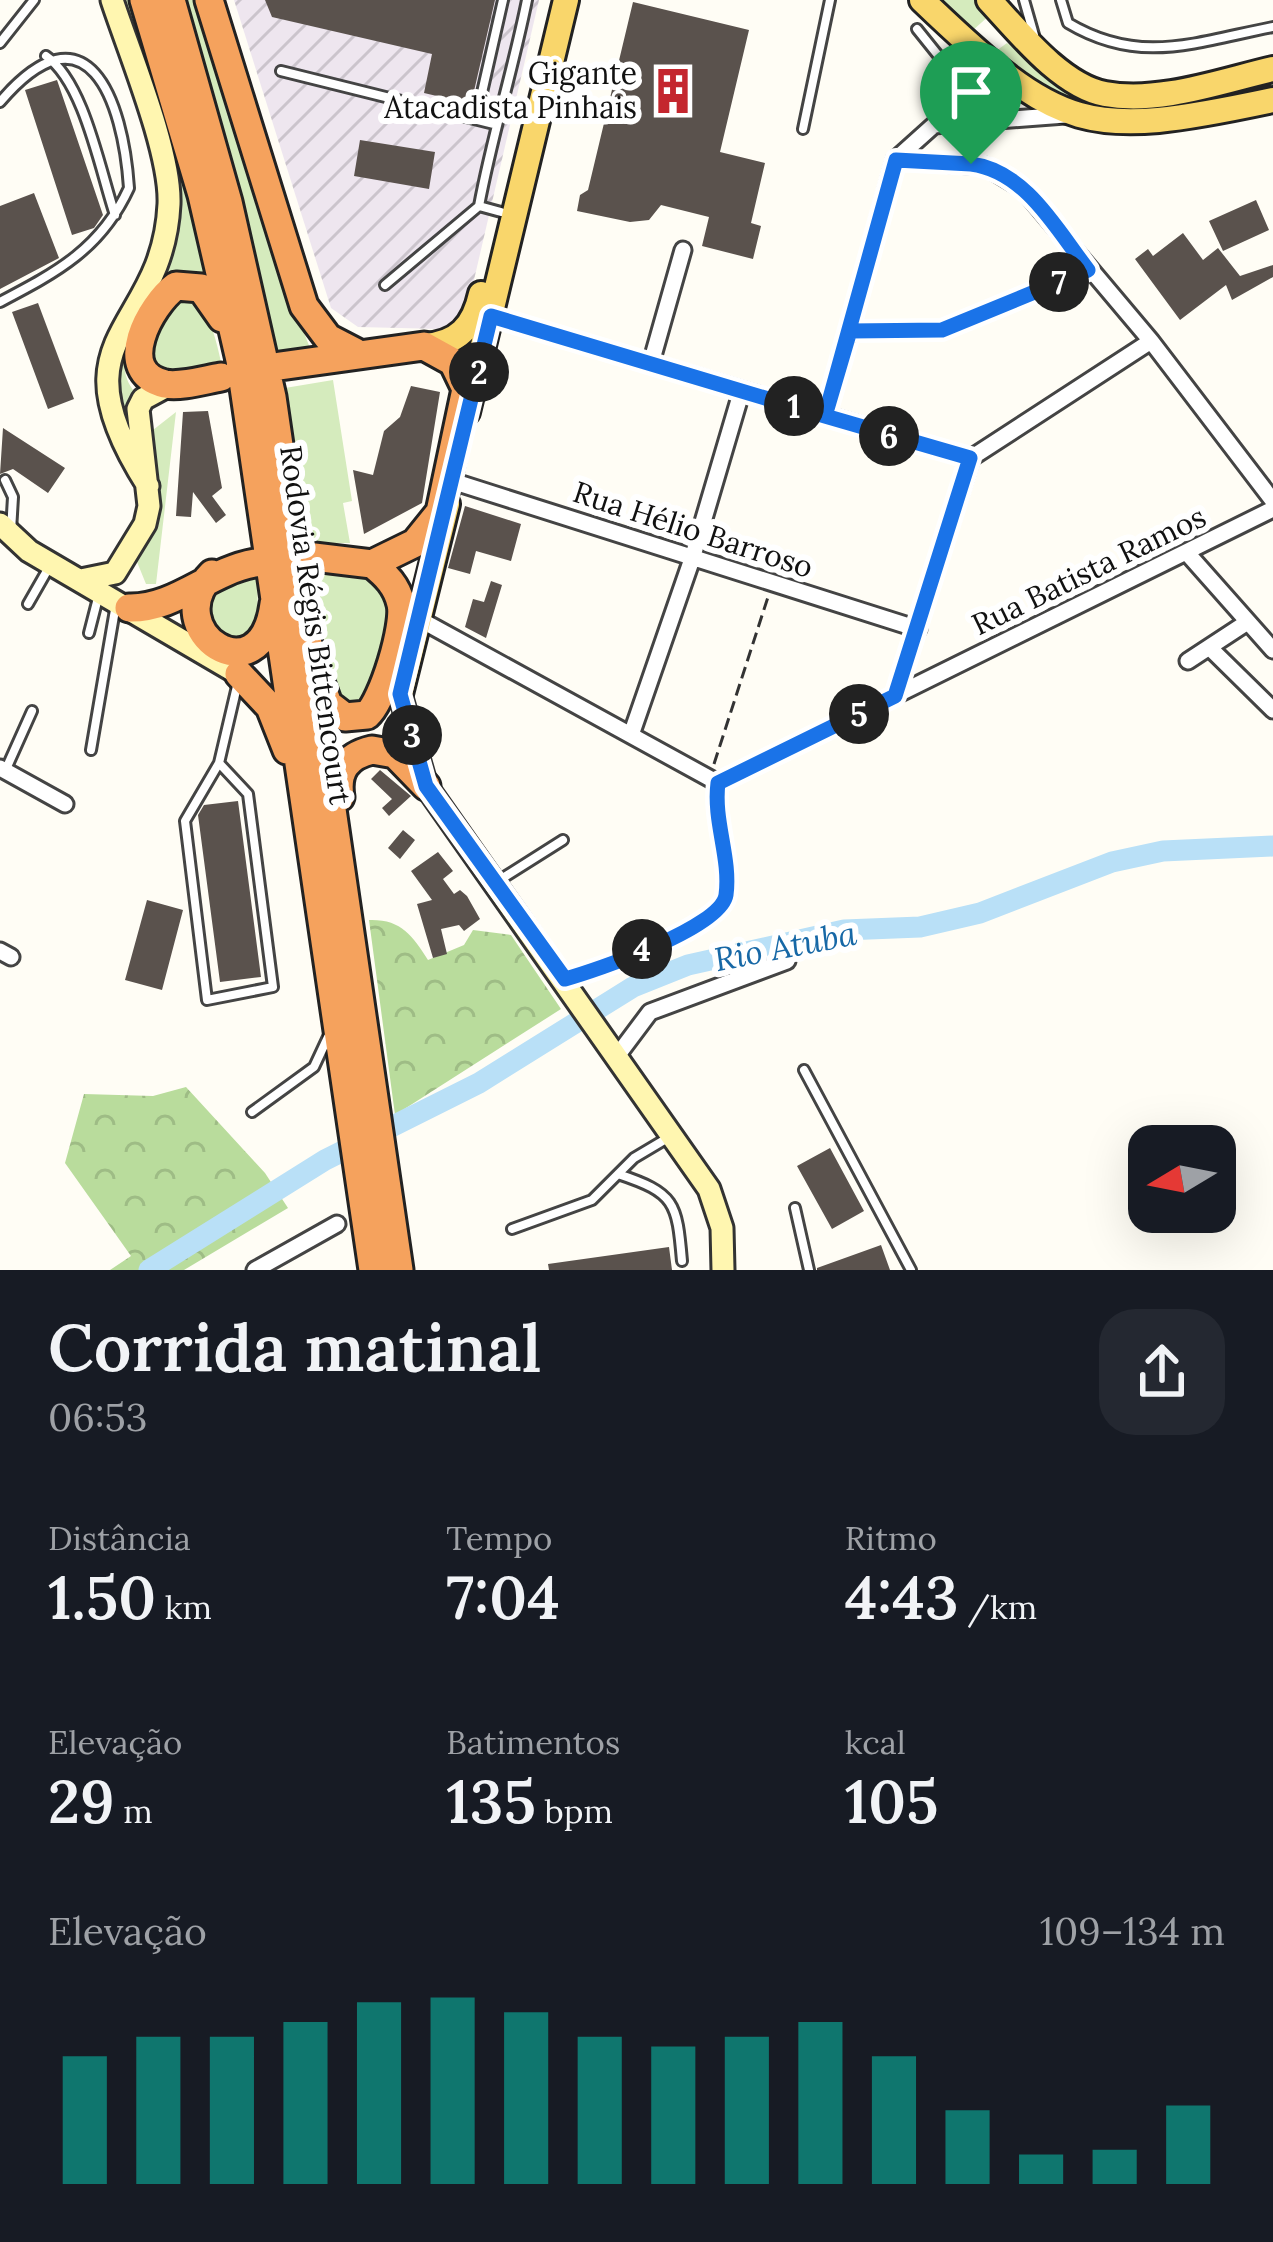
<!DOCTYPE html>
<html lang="pt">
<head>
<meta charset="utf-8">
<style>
	body { margin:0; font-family:Lora,serif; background:#242831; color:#f1f3f6; height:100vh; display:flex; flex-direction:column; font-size:45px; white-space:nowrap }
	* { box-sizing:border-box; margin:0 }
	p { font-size:39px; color:#9ea1a6 }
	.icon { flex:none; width:66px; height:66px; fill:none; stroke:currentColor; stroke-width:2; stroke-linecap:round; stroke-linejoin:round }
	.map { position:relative; height:1270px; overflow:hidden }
	.side { display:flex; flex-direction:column; background:#171b24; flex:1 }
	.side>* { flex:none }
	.needle { width:78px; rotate:260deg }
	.tools { position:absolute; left:1128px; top:1125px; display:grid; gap:24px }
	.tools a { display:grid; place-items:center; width:108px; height:108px; border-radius:24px; background:#171b24; box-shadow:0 12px 48px #0002; font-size:60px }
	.pin { position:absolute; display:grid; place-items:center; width:102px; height:102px; color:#fff; margin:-123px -51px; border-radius:50% 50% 50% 0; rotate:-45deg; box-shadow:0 0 12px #0007 }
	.pin .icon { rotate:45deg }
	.km { position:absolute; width:60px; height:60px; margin:-30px; border-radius:50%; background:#222; color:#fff; font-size:33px; line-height:60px; text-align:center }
	.round { display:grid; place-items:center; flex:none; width:126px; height:126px; border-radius:36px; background:#242831 }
	.headline { display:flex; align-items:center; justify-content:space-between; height:204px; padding:0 48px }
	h1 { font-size:66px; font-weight:600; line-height:90px }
	.stats { display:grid; grid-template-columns:repeat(3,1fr); gap:18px; height:204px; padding:12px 48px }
	.stats div { display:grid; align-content:center }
	.stats b { font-size:60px; font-weight:600 }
	.stats small { font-size:33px; font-weight:400 }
	.stats p { font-size:33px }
	.chart { height:336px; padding:24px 48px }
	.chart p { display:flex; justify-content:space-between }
	.chart svg { width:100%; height:216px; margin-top:12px; stroke:#0f766e; stroke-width:6 }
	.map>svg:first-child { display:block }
	.industrial { fill:url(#industrial-furrows) }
	.grass { fill:#d5ebbd }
	.forest { fill:url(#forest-crowns) }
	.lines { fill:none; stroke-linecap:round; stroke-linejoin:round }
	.river { stroke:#b9e0f7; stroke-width:21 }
	.building { fill:#5a524d }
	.lane-casing { stroke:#444; stroke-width:14 }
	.street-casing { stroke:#444; stroke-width:21 }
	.secondary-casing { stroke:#333; stroke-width:27 }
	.primary-casing { stroke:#222; stroke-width:30 }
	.highway-casing { stroke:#222; stroke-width:33 }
	.path { stroke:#333; stroke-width:3; stroke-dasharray:12 6; stroke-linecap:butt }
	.lane { stroke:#fff; stroke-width:8 }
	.street { stroke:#fff; stroke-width:15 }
	.secondary { stroke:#fff6b0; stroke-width:21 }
	.primary { stroke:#f9d66b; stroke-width:24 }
	.highway { stroke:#f5a25d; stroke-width:27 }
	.route-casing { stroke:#fff; stroke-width:24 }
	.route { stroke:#1a73e8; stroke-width:15 }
	.labels { text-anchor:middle; stroke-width:12; stroke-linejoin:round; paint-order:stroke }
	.poi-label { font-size:30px; fill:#111; stroke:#fff; text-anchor:end }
	.street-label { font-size:30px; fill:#111; stroke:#fff }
	.water-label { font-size:33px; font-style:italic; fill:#1768a6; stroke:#fff }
</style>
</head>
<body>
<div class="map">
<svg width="1273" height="1270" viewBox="0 0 1273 1270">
	<defs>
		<pattern id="industrial-furrows" width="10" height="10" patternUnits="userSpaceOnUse" patternTransform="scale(3)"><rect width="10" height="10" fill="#eee6ef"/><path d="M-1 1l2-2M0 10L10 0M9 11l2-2" fill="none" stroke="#cbc4cc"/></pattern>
		<pattern id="forest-crowns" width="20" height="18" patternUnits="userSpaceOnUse" patternTransform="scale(3)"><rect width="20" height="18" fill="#b9dc9c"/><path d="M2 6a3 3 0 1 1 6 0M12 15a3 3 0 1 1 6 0" fill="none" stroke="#9ebc85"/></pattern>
	</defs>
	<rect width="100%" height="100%" fill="#fffdf5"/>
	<path class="industrial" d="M234,0H539L467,310L453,324L440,329L358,327L331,308Z"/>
	<path class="grass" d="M119,0H129L164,106L210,284L178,280C151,315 102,353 136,394L121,424L116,353L176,209Z
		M185,0H201L291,300L310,348L277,353L232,157Z
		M940,0H976L991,14L972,31Z
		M1007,43C1026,58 1045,75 1066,88C1128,128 1208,96 1273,82V93L1131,116L1042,94L989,56Z
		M190,299C212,314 216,341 222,366L171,375L149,360L153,332L177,301Z
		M333,380L352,501L343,503L350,543H310L285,388Z
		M176,412L156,584H146L135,557L161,505L153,430Z
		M347,568L380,582L394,609L371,693L348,705L329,689L312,572Z
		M258,575L257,629L239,638L220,634L208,617L212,586Z"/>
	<path class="forest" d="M369,920C401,919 412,935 428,960L464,945L473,930L511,935L561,1009L395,1115Z
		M186,1087L265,1173L288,1208L184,1270H110L131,1256L65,1163L84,1094L153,1096Z"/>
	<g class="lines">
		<path class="river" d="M149,1270L325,1160L479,1083L633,987L688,965L844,930L920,927L980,913L1112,862L1163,851L1273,846"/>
	</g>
	<path class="building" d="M265,0H495L471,104L424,93L432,54L272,17Z
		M633,2L749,30L720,152L765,163L751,223L761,226L753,259L702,246L709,217L661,205L649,220L630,222L577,211L580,195L588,190Z
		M57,80L103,215L94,228L72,235L25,90Z
		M360,140L435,152L429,189L354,176Z
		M34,193L59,258L0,289V206Z
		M1256,200L1269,230L1223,251L1209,221Z
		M1183,233L1203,260L1218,248L1240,276L1273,265V277L1232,300L1226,285L1180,320L1135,259L1148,249L1153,256Z
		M38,303L74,399L48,409L12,312Z
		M411,386L440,392L422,503L364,534L353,470L373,475L384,431L400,417Z
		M208,411L222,488L212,496L226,515L216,523L193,492L191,517L176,516L183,412Z
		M3,428L65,468L48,493L13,469L0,474Z
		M465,506L521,524L511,561L476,551L470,574L448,568Z
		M491,581L502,585L486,638L465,627L473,599L484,602Z
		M380,770L411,796L389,816L382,808L392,799L371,779Z
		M238,801L261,977L220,982L198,815L204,805Z
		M403,830L415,840L400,859L388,848Z
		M438,852L453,871L443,879L454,894L460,890L467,896L480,919L464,931L459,925L441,929L447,954L433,958L417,904L432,900L411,871Z
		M147,900L183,910L162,990L125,980Z
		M830,1148L864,1211L832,1229L797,1166Z
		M881,1245L890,1270H817V1268Z
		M669,1247L672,1270H549L548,1264Z"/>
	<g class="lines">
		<defs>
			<path id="lane" d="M1024,0L1034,35
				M1061,0L1068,23C1140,66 1196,42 1273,27
				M917,29L978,105
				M0,43L34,0
				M46,56C84,82 100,170 115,215
				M281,71L494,124
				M0,102C87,0 123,99 129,188C101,249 57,272 0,302
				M476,119L503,0
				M803,129L830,0
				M479,206C492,136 513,70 527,0
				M385,285L479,206L501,212
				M5,480L13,497L11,531
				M28,604L48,569
				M89,633L99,594
				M91,750L116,604
				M219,763L248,794L273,987L207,1000L185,821L219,763L238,682
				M6,769L32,711
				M498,881L563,840
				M804,1070L911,1270
				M252,1112L314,1067L328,1037
				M618,1174C675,1193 677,1202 682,1261
				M795,1208L809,1270
				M512,1229L592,1200L634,1158L671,1136"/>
			<path id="street" d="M895,160L985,166L1023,189L1151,341L1273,501
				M491,316L971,458
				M850,331L942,330L1088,270
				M651,363L683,250
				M825,416L895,160L934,125L1065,115
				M452,481L918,629
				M1188,554L1273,650
				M419,619L718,783L1273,509
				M1211,649L1273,710
				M1188,661L1246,623
				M895,696L971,458L1151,341
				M631,735L692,559L742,390
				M0,768L65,804
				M0,951L11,957
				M564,979C597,970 721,929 726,895C731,858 713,821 718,783
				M617,1056L650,1012L787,961
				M255,1270L337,1224"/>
			<path id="secondary" d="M112,0C129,52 171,152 169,204C163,334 49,332 148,486
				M0,524L29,551L239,674
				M81,580L115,573L145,524L149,506L138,409L143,399L169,385
				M400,694L426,786L709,1189L722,1228L723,1270"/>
			<path id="primary" d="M922,0C1061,133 1085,140 1273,100
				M989,0C1018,31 1061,86 1105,94C1159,104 1221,81 1273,69
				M978,61L992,97L982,118
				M424,346C458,344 474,326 481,294
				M467,412L566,0
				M400,694L447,504"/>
			<path id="highway" d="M144,0L202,195L240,360L373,1270
				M171,0L228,202L272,397L399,1270
				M209,0L304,306L328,338L355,352
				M280,366L424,346L453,362L466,389L440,512L415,543L372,564L314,557
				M221,377C204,380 181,387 165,384C113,372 150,305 176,286L201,288L222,318
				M212,574C157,630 261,701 274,604
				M129,608C176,609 209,571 255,563
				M239,674L270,707L287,750
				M320,682L328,704L345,717L367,715C383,701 406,625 401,604C397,586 386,575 372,564
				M340,797C336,772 346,756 372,750L395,754L426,786"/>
		</defs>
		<use href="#lane" class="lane-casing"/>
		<use href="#street" class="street-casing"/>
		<use href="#secondary" class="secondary-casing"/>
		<use href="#primary" class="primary-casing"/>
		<use href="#highway" class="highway-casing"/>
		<path class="path" d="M714,764L768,597"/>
		<use href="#lane" class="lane"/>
		<use href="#street" class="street"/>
		<use href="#secondary" class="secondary"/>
		<use href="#primary" class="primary"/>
		<use href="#highway" class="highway"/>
	</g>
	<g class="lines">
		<defs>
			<path id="route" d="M971,164L896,160L825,416L491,316L400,694L426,786L565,979C597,970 721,928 726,895C731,858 713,821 718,783L895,696L970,458L825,416L850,331L942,330L1088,270C1057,230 1026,171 971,164"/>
		</defs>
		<use href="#route" class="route-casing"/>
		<use href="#route" class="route"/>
	</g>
	<defs>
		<symbol id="building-bare" viewBox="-9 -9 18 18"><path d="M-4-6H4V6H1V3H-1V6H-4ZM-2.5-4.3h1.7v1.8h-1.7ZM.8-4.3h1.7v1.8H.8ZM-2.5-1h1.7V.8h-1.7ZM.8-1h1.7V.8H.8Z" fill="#c4262e" stroke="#fff" stroke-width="2.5" paint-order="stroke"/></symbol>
	</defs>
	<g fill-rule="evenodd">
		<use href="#building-bare" x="640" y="58" width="66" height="66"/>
	</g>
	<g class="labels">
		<g class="poi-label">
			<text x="637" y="84">Gigante<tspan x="637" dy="34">Atacadista Pinhais</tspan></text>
		</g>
		<g class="street-label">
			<text transform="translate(693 530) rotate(18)" y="10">Rua Hélio Barroso</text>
			<text transform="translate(1089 571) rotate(-26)" y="10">Rua Batista Ramos</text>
			<text transform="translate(315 625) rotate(82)" y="10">Rodovia Régis Bittencourt</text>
		</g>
		<g class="water-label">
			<text transform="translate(785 946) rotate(-11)" y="12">Rio Atuba</text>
		</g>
	</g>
</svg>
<div class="tools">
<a><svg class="needle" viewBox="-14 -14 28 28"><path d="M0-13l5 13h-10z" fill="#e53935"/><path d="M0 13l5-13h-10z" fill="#9ea1a6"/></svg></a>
</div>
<div class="pin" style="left:971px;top:164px;background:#1e9e55"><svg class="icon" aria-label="arrive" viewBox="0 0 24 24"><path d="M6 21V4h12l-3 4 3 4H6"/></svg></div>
<b class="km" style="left:794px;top:406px">1</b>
<b class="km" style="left:479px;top:372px">2</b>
<b class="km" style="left:412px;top:735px">3</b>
<b class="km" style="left:642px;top:949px">4</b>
<b class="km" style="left:859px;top:714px">5</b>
<b class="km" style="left:889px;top:436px">6</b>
<b class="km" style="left:1059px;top:282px">7</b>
</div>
<section class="side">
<div class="headline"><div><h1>Corrida matinal</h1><p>06:53</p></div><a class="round"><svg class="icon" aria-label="share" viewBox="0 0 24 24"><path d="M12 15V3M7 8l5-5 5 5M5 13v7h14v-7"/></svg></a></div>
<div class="stats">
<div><p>Distância</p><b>1.50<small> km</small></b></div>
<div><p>Tempo</p><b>7:04</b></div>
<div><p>Ritmo</p><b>4:43<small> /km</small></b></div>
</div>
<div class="stats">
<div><p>Elevação</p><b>29<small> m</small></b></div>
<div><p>Batimentos</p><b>135<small> bpm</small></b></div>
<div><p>kcal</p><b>105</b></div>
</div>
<div class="chart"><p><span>Elevação</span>109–134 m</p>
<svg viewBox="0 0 160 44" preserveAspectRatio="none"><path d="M5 44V18M15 44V14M25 44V14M35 44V11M45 44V7M55 44V6M65 44V9M75 44V14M85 44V16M95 44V14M105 44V11M115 44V18M125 44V29M135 44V38M145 44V37M155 44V28"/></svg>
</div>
</section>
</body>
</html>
